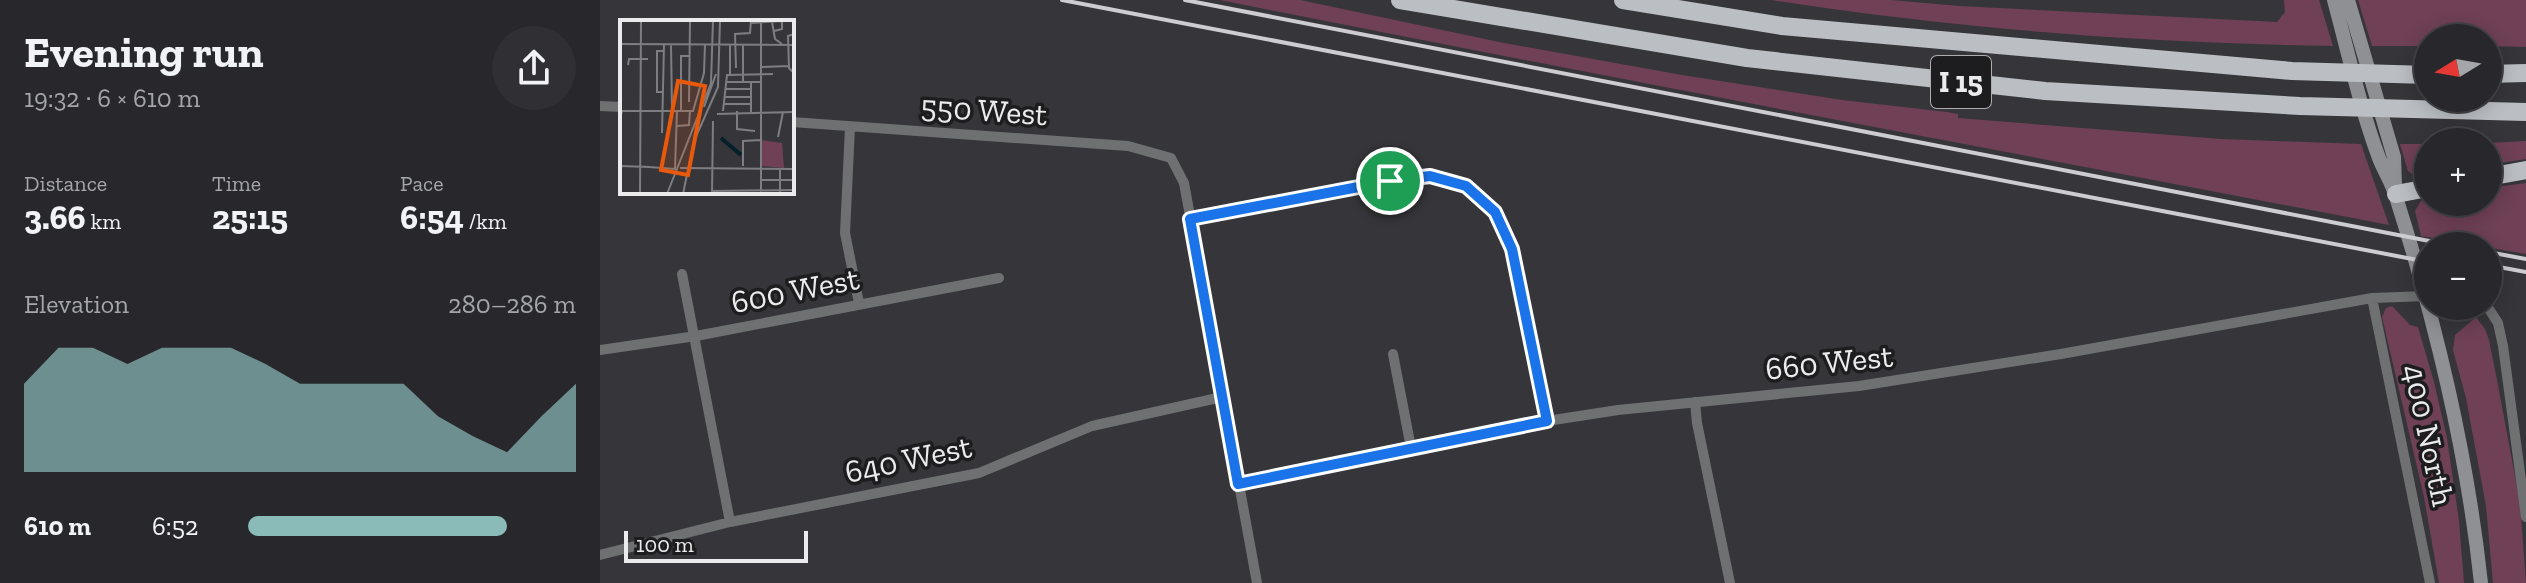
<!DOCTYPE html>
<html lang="en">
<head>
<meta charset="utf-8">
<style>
	body { margin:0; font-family:"Zilla Slab",serif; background:#303034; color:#f1f3f6; height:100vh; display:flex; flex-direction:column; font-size:30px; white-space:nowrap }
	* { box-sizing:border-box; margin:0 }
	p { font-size:26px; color:#a5a6a9 }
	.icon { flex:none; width:44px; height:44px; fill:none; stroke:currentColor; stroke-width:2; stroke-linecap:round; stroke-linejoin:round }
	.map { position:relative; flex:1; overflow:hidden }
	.sheet { display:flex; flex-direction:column; background:#28282c; width:600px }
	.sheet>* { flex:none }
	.needle { width:52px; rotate:259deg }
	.tools { position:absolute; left:1814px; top:24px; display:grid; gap:16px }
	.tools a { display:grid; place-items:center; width:88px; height:88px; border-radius:50%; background:#28282c; box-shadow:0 4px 20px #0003,0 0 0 2px #444448; font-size:40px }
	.scale { position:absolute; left:24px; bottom:20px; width:184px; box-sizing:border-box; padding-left:8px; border:4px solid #ebebee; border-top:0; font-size:22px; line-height:28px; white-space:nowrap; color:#ebebee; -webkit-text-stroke:6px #1d1d1f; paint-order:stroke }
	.pin { position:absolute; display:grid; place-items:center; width:68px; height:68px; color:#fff; margin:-34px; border:4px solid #fff; border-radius:50%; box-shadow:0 2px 8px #0007 }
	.round { display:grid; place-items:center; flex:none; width:84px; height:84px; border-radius:42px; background:#303034 }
	.summary { display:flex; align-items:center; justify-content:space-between; height:136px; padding:0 24px }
	h1 { font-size:44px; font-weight:700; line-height:60px }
	.metrics { display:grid; grid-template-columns:repeat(3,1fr); gap:12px; height:136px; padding:8px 24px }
	.metrics div { display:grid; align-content:center }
	.metrics b { font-size:34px; font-weight:700 }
	.metrics small { font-size:22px; font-weight:400 }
	.metrics p { font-size:22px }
	.chart { height:224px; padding:16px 24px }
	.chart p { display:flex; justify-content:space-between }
	.chart svg { width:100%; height:144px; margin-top:8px; fill:#8bbbb9; opacity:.7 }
	ul { padding:0 24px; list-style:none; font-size:26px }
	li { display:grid; grid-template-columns:128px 96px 1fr; align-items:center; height:60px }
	li i { height:20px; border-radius:10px; background:#8bbbb9 }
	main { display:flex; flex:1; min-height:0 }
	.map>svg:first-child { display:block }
	.green { fill:#6f4056 }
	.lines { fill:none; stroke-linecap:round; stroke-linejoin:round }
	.street { stroke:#6e7072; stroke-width:10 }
	.secondary { stroke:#8e9093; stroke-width:14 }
	.highway { stroke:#bbbfc4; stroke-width:18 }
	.rail { stroke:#cdcdd1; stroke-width:4 }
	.route-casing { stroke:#fff; stroke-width:16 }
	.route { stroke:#1a73e8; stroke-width:10 }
	.labels { text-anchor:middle; stroke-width:7; stroke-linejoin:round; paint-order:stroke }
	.shield { fill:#1d1d1f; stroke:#adadb0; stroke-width:2 }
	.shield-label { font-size:30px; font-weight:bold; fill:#ebebee }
	.street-label { font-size:32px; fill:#ebebee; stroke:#1d1d1f }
	.inset-river { fill:none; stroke:#05202a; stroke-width:4 }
	.inset-road { fill:none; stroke:#7e7e82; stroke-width:2 }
	.view { fill:#e8590c; fill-opacity:0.15; stroke:#e8590c; stroke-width:4 }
	.inset-edge { fill:none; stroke:#ebebee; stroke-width:4 }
</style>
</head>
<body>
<main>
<section class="sheet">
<div class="summary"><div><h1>Evening run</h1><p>19:32 · 6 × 610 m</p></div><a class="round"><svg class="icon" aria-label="share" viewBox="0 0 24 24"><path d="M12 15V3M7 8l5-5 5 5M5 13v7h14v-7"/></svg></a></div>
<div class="metrics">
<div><p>Distance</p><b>3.66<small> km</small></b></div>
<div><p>Time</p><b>25:15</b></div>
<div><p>Pace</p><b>6:54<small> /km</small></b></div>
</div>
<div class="chart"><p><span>Elevation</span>280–286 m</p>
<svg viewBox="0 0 160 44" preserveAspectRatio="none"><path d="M0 44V17L10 6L20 6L30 11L40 6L50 6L60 6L70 11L80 17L90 17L100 17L110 17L120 27L130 33L140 38L150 27L160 17V44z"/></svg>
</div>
<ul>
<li><b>610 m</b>6:52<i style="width:79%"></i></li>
</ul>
</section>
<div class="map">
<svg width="1926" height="583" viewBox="0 0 1926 583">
	<rect width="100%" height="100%" fill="#36363a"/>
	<path class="green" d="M620,0H700L904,43L1082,75L1242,100L1347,112L1358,114V118L1621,139L1761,144L1789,225C1399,150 1009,78 620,0Z
		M1171,0H1291L1359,6L1677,22L1685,12L1684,0H1719L1733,46C1545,43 1357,29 1171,0Z
		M1758,0H1926V47L1888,46V38H1828V46H1772Z
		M1926,141V159L1888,165V143Z
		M1800,144H1828V177L1820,179L1808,171Z
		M1926,183V254L1821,236L1815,211L1821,201L1828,198V202H1888V188Z
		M1792,306L1810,325L1818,327L1834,382L1847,438L1859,521L1864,583H1839L1824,497L1782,317L1786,308Z
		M1876,317L1885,329L1889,340L1897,380L1920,503L1926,583H1893L1886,506L1866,398L1853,350L1855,335Z"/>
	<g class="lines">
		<path class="street" d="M0,106L22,107
			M192,122L528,146L571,158L584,183L657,583
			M250,127L245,233L259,303
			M590,219L790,181L830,176L866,186L895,212L912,249L947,421
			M82,274L130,522
			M1772,298L1830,583
			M1887,306L1898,323L1903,346L1926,517
			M0,350L96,336L399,278
			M793,354L811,448
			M1095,402L1097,423L1130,583
			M638,484L947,421L1018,410L1259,386L1461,354L1772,298L1828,296
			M0,555L130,522L379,473L492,426L622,397"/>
		<path class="secondary" d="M1734,0C1748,52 1760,107 1779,158C1784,171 1792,183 1796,197C1836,323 1867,452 1881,583
			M1748,0L1794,157L1795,185"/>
		<path class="highway" d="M800,0L1147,58L1445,91L1700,106L1926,112
			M1023,0L1182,26L1692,71L1828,75
			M1888,74L1926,73
			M1888,177L1926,170
			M1796,194L1828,188"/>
		<path class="rail" d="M462,0L1828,262
			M585,0L1855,246
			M1888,252L1926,259
			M1888,265L1926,272"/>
	</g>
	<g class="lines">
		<defs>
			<path id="route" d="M830,176L866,186L895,212L912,249L947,421L638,484L590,219L790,181Z"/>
		</defs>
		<use href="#route" class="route-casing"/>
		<use href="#route" class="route"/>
	</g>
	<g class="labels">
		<rect class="shield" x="1331" y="56" width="60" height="52" rx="6"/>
		<g class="shield-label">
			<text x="1361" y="92">I 15</text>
		</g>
		<g class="street-label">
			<text transform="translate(384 110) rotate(4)" y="11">550 West</text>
			<text transform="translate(195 290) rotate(-11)" y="11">600 West</text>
			<text transform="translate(1229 362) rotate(-6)" y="11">660 West</text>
			<text transform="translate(1829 435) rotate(78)" y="11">400 North</text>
			<text transform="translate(308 459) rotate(-12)" y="11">640 West</text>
		</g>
	</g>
	<g transform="translate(20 20)">
		<rect width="174" height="174" fill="#36363a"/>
		<path d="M141,120L162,123L164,148L142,146Z" fill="#6f4056"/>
		<path class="inset-river" d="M101,118L121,135"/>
		<path class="inset-road" d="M152,2L155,19L162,24M131,3L162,1V9L154,11M174,14L168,16L169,48L174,53M0,24L174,25M51,24L52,91M43,31H37V72H43M8,45L9,39H28M141,47L169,46M116,48L115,14L130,13L131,0M110,55V25M107,62H141M123,62V24M131,62V92M106,69H131M105,77H131M69,82L70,0M104,84H131M84,87L96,54M61,91V36H70M103,91L107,55L153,54M117,91V109L135,111M97,94L174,92M0,98L2,91H73L84,53L85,24M57,106L69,105L70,91M42,113L44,24M158,117L163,92M0,146L30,147M123,146V121L141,120M29,147L55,149L57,91M60,148L174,149M141,160H174M92,171L174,170M20,174L21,0M47,174L91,63L93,0M63,174L74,121L98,67L100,0M92,174L93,101M141,174V0M160,174V149"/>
		<path class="view" d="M58,61L85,66L68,155L41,150Z"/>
		<rect width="174" height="174" class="inset-edge"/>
	</g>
</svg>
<div class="tools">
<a><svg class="needle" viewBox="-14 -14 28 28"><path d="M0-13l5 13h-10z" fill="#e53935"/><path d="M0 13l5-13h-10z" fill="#a5a6a9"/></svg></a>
<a>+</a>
<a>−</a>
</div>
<div class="scale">100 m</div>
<div class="pin" style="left:790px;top:181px;background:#1e9e55"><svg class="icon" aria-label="arrive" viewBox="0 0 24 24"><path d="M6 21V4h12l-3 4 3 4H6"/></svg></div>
</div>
</main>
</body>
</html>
